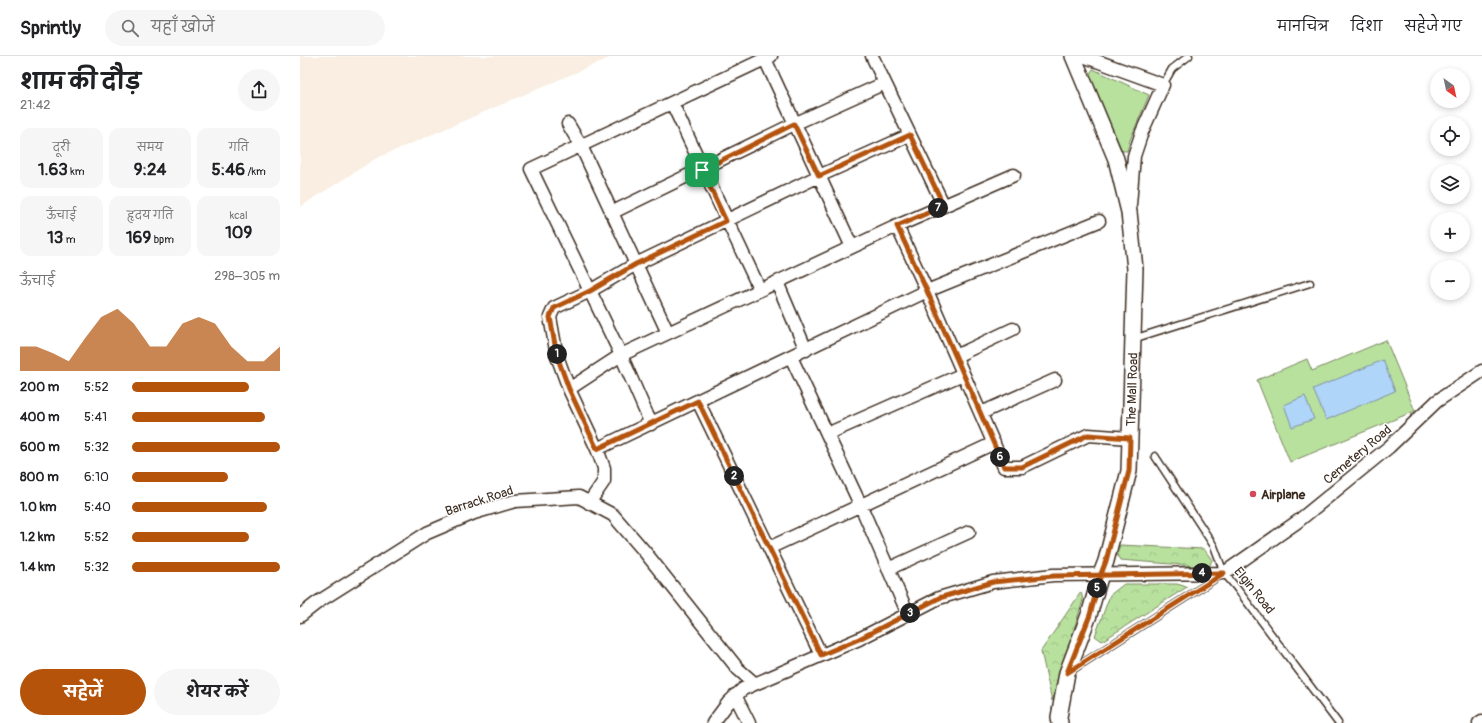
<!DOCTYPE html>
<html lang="hi">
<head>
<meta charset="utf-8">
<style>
	body { margin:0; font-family:Pangolin,"Playpen Sans Deva",sans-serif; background:#f6f6f6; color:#202124; height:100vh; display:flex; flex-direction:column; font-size:15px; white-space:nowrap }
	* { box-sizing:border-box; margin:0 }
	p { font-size:13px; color:#757577 }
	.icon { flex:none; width:22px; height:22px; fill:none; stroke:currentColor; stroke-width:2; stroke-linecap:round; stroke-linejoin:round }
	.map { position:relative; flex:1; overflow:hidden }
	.details { display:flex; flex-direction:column; background:#fff; width:300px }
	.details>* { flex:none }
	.needle { width:26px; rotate:147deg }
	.buttons { position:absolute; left:1130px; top:12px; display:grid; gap:8px }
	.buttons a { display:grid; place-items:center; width:40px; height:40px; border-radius:50%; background:#fff; box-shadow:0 2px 6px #0003; font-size:20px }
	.pin { position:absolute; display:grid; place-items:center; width:34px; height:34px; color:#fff; margin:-17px; border-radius:8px; box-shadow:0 2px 6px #0006 }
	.km { position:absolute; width:20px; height:20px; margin:-10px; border-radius:50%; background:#222; color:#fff; font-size:11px; line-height:20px; text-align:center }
	.round { display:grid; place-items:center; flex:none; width:42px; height:42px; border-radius:21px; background:#f6f6f6 }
	.overview { display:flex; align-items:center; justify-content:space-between; height:68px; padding:0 20px }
	h1 { font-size:22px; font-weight:700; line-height:30px }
	.metrics { display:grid; grid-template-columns:repeat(3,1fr); gap:6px; height:68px; padding:4px 20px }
	.metrics div { display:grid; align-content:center; border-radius:10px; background:#f6f6f6; text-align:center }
	.metrics b { font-size:17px; font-weight:700 }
	.metrics small { font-size:11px; font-weight:400 }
	.metrics p { font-size:11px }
	.chart { height:112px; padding:8px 20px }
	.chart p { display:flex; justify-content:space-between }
	.chart svg { width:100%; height:72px; margin-top:4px; fill:#b45309; opacity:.7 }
	.cta { display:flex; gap:8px; margin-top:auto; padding:8px 20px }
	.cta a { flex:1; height:46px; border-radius:24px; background:#b45309; color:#fff; font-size:16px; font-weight:700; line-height:46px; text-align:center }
	.cta a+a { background:#f6f6f6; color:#202124 }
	ul { padding:0 20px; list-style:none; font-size:13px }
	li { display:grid; grid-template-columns:64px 48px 1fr; align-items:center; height:30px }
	li i { height:10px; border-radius:5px; background:#b45309 }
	header { display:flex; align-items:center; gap:24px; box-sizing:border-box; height:56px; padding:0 20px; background:#fff; border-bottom:1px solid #e0e0e0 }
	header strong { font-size:19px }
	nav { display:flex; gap:22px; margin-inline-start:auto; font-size:14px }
	.search { width:280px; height:36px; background:#f6f6f6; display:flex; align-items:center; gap:10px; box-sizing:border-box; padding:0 14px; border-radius:22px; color:#757577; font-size:15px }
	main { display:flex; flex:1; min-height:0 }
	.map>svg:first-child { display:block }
	.built { fill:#f9eee1 }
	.green { fill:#b8e19e; stroke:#7a865e }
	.park { fill:url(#park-crowns); stroke:#7a865e }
	.water { fill:#afd5f9; stroke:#8191a1 }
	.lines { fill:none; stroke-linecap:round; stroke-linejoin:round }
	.service-casing { stroke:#3b2a1e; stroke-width:9 }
	.minor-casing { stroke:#3b2a1e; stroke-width:15 }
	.tertiary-casing { stroke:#3b2a1e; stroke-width:18 }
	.service { stroke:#fff; stroke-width:6 }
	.minor { stroke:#fff; stroke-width:12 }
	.tertiary { stroke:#fff; stroke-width:15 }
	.route-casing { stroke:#fff; stroke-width:8 }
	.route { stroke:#b45309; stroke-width:5 }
	.poi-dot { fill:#d1495b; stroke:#fff; stroke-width:1.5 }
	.labels { text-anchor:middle; stroke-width:3; stroke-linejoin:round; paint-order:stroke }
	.street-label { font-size:13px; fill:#3b2a1e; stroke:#fff }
	.poi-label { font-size:13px; font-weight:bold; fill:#3b2a1e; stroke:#fff; text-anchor:start }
</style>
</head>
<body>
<header>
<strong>Sprintly</strong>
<div class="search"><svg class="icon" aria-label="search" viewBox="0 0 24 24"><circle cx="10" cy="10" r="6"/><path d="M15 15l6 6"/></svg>यहाँ खोजें</div>
<nav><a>मानचित्र</a><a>दिशा</a><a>सहेजे गए</a></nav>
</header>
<main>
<section class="details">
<div class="overview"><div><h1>शाम की दौड़</h1><p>21:42</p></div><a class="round"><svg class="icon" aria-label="share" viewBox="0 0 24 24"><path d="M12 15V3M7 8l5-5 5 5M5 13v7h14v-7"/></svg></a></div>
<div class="metrics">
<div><p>दूरी</p><b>1.63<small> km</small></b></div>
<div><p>समय</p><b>9:24</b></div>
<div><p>गति</p><b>5:46<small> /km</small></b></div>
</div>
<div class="metrics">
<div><p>ऊँचाई</p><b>13<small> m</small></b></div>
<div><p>हृदय गति</p><b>169<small> bpm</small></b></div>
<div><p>kcal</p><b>109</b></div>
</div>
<div class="chart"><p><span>ऊँचाई</span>298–305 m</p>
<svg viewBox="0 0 160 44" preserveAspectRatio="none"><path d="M0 44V29L10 29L20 33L30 38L40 24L50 11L60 6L70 15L80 29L90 29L100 15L110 11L120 15L130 29L140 38L150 38L160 29V44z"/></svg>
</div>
<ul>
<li><b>200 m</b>5:52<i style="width:79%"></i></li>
<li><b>400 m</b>5:41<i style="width:90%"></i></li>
<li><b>600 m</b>5:32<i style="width:100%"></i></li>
<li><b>800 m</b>6:10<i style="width:65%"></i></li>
<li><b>1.0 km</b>5:40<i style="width:91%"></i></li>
<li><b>1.2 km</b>5:52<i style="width:79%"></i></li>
<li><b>1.4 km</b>5:32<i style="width:100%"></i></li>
</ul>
<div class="cta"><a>सहेजें</a><a>शेयर करें</a></div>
</section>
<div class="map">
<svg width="1182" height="667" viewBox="0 0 1182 667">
	<defs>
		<pattern id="park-crowns" width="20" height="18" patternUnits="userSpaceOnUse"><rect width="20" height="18" fill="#b8e19e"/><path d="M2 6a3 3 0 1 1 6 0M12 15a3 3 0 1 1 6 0" fill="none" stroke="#9fc188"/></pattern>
	</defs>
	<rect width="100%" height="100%" fill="#fff"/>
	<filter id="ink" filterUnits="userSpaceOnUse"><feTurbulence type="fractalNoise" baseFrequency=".025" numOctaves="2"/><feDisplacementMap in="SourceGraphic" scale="8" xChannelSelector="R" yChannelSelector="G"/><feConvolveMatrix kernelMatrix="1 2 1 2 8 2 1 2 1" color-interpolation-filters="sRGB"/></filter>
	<g filter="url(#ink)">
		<path class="built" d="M0,0H314L75,103L0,151Z"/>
		<path class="green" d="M793,13L849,39L830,84L827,95H822L789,19Z
			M1086,284L1115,355L990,406L957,324L1007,303L1012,315Z"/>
		<path class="park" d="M820,489L904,493L912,504L909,511L820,504L817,499Z
			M824,528H877L887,531L802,585L795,580L810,539Z
			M781,536L783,544L752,645L741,595Z"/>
		<path class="water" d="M1083,304L1095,335L1026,364L1013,333Z
			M1005,340L1014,363L992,371L984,349Z"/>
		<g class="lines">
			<defs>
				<path id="service" d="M863,29L872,13L889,0
					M833,283L1010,227
					M855,400L914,490L924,517L935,530L1038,667
					M772,614L921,519"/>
				<path id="minor" d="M572,0L644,150
					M783,0L863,29L842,76L834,100L830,149
					M465,3L552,191
					M372,47L460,234
					M268,68L281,90L368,277
					M311,157L494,68L585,27
					M597,170L627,235L704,411H722L788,379L830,382
					M477,226L506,294
					M656,300L713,273
					M491,301L560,448L608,558
					M269,333L321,299L597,170L714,119
					M398,345L521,599
					M681,357L755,324
					M351,368L321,299L231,113L471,0
					M527,378L663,318
					M297,393L627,235L799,165
					M289,447L304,425V412L297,393L269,333L257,300L250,261L254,252L290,235L336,208L519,120L610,79
					M469,492L694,387
					M588,513L669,476
					M0,560L18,546L127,477L174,457L215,445L279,441L313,459L345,496L438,613L454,627
					M435,639L449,667
					M413,667L428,647L443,633L559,583L639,542L693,526L753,519L924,517L997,466L1089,391L1137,345L1182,315
					M1179,667L1182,665"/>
				<g id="tertiary">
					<path id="s1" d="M760,667L759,661L767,617L789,559L801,518L806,505L829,415L835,213L829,156L816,103L773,0"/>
				</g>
			</defs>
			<use href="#service" class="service-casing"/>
			<use href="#minor" class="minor-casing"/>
			<use href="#tertiary" class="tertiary-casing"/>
			<use href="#service" class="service"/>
			<use href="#minor" class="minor"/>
			<use href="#tertiary" class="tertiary"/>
		</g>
	</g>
	<g class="lines" filter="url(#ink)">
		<defs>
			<path id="route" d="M402,114L426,165L336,208L290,235L254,252L250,261L257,300L269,333L297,393L398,345L521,599L559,583L639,542L693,526L753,520L924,517L767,617L790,559L801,518L806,505L829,415L830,382L788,379L722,411H704L627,235L597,170L644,150L610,79L519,120L494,68L402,114"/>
		</defs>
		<use href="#route" class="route-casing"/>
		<use href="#route" class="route"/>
	</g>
	<circle class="poi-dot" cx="953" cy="438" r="4"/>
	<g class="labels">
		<g class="street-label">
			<text dy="5" stroke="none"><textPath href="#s1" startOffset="344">The Mall Road</textPath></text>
			<text transform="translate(1057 398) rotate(-40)" y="5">Cemetery Road</text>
			<text transform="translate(179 444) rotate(-18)" y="5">Barrack Road</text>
			<text transform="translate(955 534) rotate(51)" y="5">Elgin Road</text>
		</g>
		<g class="poi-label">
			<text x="961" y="443">Airplane</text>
		</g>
	</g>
</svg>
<div class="buttons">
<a><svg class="needle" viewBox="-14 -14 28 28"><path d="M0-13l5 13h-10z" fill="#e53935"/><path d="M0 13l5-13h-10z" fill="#757577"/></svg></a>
<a><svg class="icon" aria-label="locate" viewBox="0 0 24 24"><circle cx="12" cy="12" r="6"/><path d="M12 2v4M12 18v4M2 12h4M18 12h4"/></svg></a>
<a><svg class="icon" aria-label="layers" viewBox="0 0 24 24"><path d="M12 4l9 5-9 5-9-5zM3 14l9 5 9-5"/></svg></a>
<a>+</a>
<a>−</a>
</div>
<div class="pin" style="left:402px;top:114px;background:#1e9e55"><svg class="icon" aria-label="arrive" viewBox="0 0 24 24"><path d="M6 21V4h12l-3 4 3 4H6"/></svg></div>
<b class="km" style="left:257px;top:298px">1</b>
<b class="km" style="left:434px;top:420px">2</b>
<b class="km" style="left:610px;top:557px">3</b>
<b class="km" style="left:902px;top:517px">4</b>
<b class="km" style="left:797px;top:532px">5</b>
<b class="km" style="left:700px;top:401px">6</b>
<b class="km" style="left:638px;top:152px">7</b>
</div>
</main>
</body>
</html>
